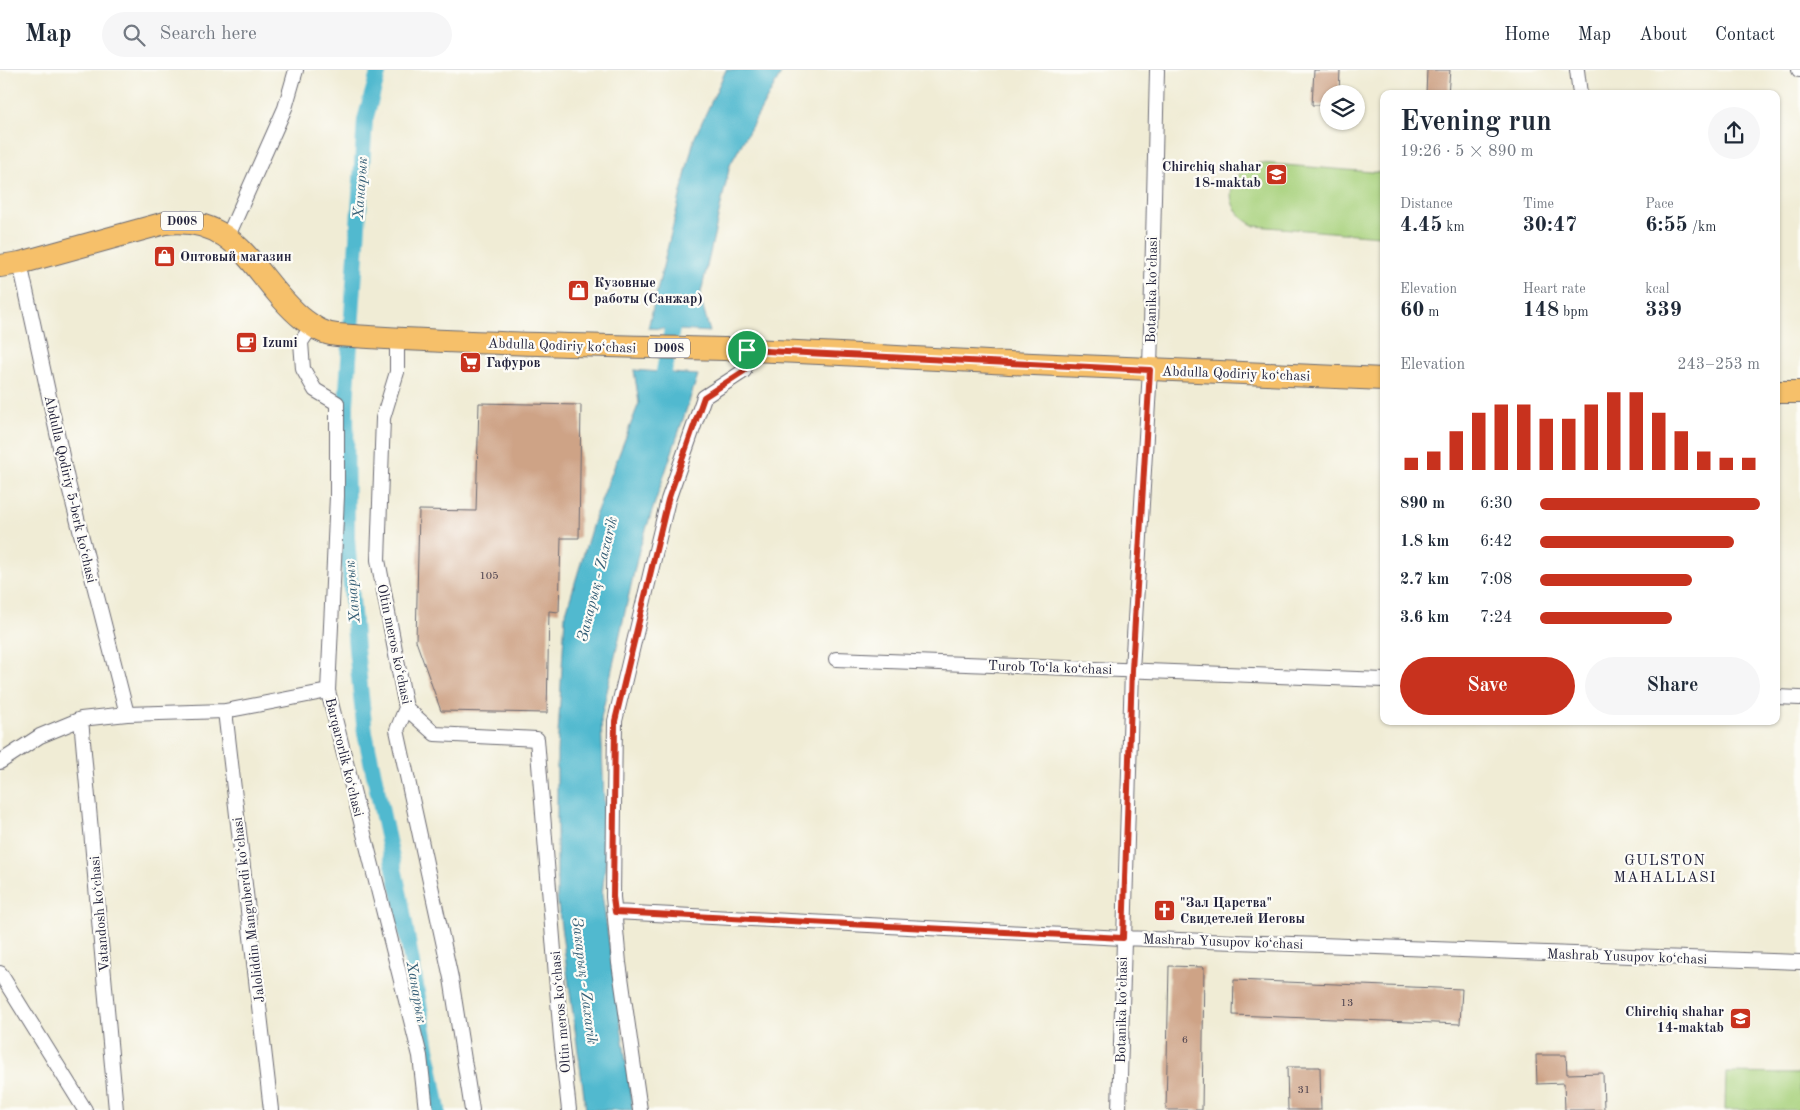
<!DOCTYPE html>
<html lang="en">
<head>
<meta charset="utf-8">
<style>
	body { margin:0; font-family:"Old Standard TT",serif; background:#f6f6f7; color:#1f2937; height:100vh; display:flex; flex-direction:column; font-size:19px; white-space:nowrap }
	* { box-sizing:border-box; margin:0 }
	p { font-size:16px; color:#747a83 }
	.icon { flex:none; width:28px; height:28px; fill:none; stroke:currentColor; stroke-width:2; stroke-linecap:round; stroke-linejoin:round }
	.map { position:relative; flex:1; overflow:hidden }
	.side { position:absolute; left:1380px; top:20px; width:400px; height:635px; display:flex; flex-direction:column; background:#fff; border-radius:10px; box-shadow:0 1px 4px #0004 }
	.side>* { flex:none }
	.fabs { position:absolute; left:1320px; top:15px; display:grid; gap:10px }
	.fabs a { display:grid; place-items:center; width:45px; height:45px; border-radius:50%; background:#fff; box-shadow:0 1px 4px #0004; font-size:25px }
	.pin { position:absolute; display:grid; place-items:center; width:42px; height:42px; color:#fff; margin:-21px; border:2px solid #fff; border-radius:50%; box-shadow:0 1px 5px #0007 }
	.round { display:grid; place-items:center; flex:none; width:52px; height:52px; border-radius:26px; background:#f6f6f7 }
	.headline { display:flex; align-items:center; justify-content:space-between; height:85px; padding:0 20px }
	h1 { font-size:28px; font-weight:700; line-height:38px }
	.figures { display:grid; grid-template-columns:repeat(3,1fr); gap:8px; height:85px; padding:5px 20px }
	.figures div { display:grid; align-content:center }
	.figures b { font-size:21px; font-weight:700 }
	.figures small { font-size:14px; font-weight:400 }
	.figures p { font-size:14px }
	.chart { height:140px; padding:10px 20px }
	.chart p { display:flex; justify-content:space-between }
	.chart svg { width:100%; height:90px; margin-top:5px; stroke:#c8321e; stroke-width:6 }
	.cta { display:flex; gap:10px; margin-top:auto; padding:10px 20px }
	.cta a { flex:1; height:58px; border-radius:30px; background:#c8321e; color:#fff; font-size:20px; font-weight:700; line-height:58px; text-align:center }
	.cta a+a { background:#f6f6f7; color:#1f2937 }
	ul { padding:0 20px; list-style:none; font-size:16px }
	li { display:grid; grid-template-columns:80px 60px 1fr; align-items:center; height:38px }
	li i { height:12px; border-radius:6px; background:#c8321e }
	header { display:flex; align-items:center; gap:30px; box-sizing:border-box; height:70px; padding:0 25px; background:#fff; border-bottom:1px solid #e0e1e3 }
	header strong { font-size:24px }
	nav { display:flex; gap:28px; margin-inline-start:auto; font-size:18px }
	.search { width:350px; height:45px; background:#f6f6f7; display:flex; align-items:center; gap:12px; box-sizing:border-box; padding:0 18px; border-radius:28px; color:#747a83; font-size:19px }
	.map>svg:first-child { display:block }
	.green { fill:#a9d27e; stroke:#667a5c }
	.water { fill:#51b9cf; stroke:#3a6e85 }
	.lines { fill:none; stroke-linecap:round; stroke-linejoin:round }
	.canal { stroke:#51b9cf; stroke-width:16 }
	.building { fill:#cea386 }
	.street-casing { stroke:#6a6971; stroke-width:16 }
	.primary-casing { stroke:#6a6971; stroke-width:24 }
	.street { stroke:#fff; stroke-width:14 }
	.primary { stroke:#f6c06b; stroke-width:22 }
	.route-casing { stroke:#fff; stroke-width:10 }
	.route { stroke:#c8321e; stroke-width:6 }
	.labels { text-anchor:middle; stroke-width:4.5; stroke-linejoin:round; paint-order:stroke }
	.number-label { font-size:11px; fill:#4d424e }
	.shield { fill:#fdfcf7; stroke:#646373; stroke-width:1 }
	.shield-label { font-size:12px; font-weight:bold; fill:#22223b }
	.poi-label { font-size:14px; font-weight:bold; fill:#22223b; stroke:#fdfcf7; text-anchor:start }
	.street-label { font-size:14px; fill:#22223b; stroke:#fdfcf7 }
	.water-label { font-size:15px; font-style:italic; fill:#355e76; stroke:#fdfcf7 }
	.neighbourhood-label { font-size:15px; letter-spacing:1px; fill:#22223b; stroke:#fdfcf7 }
</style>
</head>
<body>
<header>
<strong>Map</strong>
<div class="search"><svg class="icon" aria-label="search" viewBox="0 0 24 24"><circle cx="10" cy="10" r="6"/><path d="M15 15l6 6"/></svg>Search here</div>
<nav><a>Home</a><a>Map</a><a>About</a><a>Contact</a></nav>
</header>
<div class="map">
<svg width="1800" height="1040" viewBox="0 0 1800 1040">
	<rect width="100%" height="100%" fill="#fdfcf7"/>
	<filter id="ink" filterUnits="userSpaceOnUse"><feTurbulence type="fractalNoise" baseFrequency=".02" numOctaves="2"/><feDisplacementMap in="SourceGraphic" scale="10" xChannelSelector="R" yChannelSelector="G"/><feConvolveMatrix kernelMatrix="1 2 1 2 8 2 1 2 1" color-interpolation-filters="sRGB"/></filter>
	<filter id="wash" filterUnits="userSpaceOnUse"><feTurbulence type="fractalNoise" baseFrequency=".0096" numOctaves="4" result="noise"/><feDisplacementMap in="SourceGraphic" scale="20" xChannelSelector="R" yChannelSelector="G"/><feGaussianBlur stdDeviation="1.12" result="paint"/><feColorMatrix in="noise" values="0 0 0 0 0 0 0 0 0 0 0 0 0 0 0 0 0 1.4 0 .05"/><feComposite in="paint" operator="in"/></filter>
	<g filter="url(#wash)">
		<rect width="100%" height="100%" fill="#f0ecd5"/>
		<path class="green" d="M1260,93L1384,103V165L1380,166L1255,156C1221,141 1224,101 1260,93Z
			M1726,1003L1800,1004V1040H1725Z"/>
		<path class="water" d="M726,0H783L730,95L700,227L710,262L648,258L694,69Z
			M634,300L698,305L639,480L601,648L606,789L602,824L633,1040H586L557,827V682L565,546L595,446L639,333Z"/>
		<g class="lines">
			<path class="canal" d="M379,0L365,50L346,335L347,468L356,579L365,663L400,826L438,1040
				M660,323L676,237"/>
		</g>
		<g id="blocks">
			<path class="building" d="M1314,0H1340L1339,24H1329V35H1312Z
				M1427,0H1450L1448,24H1426Z
				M479,333L581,335L579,468H561L559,542L549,541L547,643L441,641L416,571L419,440L476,441Z
				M1169,896L1204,897L1202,1040H1166Z
				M1234,910L1462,919L1460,954L1233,945Z
				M1536,985H1566L1567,1004L1603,1003L1604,1040H1565L1564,1013L1537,1014Z
				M1287,997H1320L1321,1040H1288Z"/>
		</g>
	</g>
	<g filter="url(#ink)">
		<use href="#blocks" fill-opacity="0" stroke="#6a6971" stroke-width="1"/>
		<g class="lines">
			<defs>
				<path id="street" d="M1577,0L1580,24
					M1799,0H1800
					M228,166L285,38L296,0
					M20,193L67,409L127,644
					M312,256L301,272L303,299L315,320L337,333V426L328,621L420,986L426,1040
					M397,269V302L383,348L378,490L406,638L435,664L537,669L561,968L569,1040
					M836,589L1384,610
					M1776,627L1800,628
					M406,638L397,660L451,908L472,1040
					M225,641L271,1040
					M81,649L116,1040
					M0,692L40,666L81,649L127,644L225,641L328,621
					M615,842L1123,868L1800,892
					M0,903L85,1040
					M640,1040L619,893L613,827L615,651L668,430L704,327L744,301L747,280
					M1119,1040L1132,600L1150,300L1157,0"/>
				<path id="primary" d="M0,196L20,193L165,153C240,144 255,210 303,249C314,257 323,264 337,265C465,274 595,275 724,279C819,282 914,288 1009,293C1134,299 1259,304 1384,309
					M1776,322H1800"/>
			</defs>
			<use href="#street" class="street-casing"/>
			<use href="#primary" class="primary-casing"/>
			<use href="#street" class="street"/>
			<use href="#primary" class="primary"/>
		</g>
	</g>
	<g class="lines" filter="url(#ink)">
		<defs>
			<path id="route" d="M747,280L1150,300L1132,600L1123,868L615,842L613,827L615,651L668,430L704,327L744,301Z"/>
		</defs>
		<use href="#route" class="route-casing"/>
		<use href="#route" class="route"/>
	</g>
	<defs>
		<symbol id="school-square" viewBox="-11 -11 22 22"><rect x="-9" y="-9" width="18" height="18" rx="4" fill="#c8321e" stroke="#fdfcf7"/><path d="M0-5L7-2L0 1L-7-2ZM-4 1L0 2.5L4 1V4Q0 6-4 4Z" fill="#fff"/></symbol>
		<symbol id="shop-square" viewBox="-11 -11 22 22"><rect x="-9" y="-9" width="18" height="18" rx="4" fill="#c8321e" stroke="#fdfcf7"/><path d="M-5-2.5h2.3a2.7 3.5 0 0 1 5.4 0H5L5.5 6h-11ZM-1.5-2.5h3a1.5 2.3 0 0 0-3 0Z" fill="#fff"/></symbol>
		<symbol id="cafe-square" viewBox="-11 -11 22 22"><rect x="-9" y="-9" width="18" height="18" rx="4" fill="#c8321e" stroke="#fdfcf7"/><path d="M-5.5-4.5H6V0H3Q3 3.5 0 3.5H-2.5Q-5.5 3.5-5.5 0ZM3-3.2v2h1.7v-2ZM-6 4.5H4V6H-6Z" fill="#fff"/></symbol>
		<symbol id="supermarket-square" viewBox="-11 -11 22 22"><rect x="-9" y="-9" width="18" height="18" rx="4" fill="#c8321e" stroke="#fdfcf7"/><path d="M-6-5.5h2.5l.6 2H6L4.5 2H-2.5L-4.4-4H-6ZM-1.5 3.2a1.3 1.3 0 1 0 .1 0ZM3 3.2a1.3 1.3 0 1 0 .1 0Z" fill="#fff"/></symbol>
		<symbol id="church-square" viewBox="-11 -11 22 22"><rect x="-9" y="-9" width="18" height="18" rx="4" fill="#c8321e" stroke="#fdfcf7"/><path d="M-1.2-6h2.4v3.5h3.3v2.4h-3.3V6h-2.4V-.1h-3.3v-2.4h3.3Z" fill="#fff"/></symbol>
	</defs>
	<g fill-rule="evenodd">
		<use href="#school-square" x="1264" y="92" width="25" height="25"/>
		<use href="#shop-square" x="152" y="174" width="25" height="25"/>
		<use href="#shop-square" x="566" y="208" width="25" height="25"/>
		<use href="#cafe-square" x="234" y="260" width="25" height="25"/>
		<use href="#supermarket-square" x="458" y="280" width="25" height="25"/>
		<use href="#church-square" x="1152" y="828" width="25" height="25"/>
		<use href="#school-square" x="1728" y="936" width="25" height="25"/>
	</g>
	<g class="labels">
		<g class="number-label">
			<text x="489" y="509">105</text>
			<text x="1347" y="936">13</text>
			<text x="1185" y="973">6</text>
			<text x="1304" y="1023">31</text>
		</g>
		<g class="shield">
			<rect x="161" y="141.5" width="42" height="19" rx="4"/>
			<rect x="648" y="268.5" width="42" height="19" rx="4"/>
		</g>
		<g class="shield-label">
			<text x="182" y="155">D008</text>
			<text x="669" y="282">D008</text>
		</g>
		<g class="poi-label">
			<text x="1261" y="101" text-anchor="end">Chirchiq shahar<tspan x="1261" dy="16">18-maktab</tspan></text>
			<text x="180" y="191">Оптовый магазин</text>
			<text x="594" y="217">Кузовные<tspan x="594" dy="16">работы (Санжар)</tspan></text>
			<text x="262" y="277">Izumi</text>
			<text x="486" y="297">Гафуров</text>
			<text x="1180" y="837">"Зал Царства"<tspan x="1180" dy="16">Свидетелей Иеговы</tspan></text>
			<text x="1724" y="946" text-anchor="end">Chirchiq shahar<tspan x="1724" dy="16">14-maktab</tspan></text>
		</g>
		<g class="street-label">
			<text transform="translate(1151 220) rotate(-89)" y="5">Botanika ko‘chasi</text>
			<text transform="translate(562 275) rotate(2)" y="5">Abdulla Qodiriy ko‘chasi</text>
			<text transform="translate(1236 303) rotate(2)" y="5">Abdulla Qodiriy ko‘chasi</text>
			<text transform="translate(71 419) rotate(77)" y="5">Abdulla Qodiriy 5-berk ko‘chasi</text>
			<text transform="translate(395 574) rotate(78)" y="5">Oltin meros ko‘chasi</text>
			<text transform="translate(1050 597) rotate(2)" y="5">Turob To‘la ko‘chasi</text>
			<text transform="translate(345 687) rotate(76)" y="5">Barqarorlik ko‘chasi</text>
			<text transform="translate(248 840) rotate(-97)" y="5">Jaloliddin Manguberdi ko‘chasi</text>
			<text transform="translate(99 844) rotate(-95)" y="5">Vatandosh ko‘chasi</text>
			<text transform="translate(1223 871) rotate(2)" y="5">Mashrab Yusupov ko‘chasi</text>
			<text transform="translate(1627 886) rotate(2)" y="5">Mashrab Yusupov ko‘chasi</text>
			<text transform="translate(1121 940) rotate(-89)" y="5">Botanika ko‘chasi</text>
			<text transform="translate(560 942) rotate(-95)" y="5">Oltin meros ko‘chasi</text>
		</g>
		<g class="water-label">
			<text transform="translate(360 118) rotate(-86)" y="5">Ханарык</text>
			<text transform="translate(597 509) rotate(-76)" y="5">Закарық - Zaxarik</text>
			<text transform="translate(352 522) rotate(-95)" y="5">Ханарык</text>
			<text transform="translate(585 911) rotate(83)" y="5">Закарық - Zaxarik</text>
			<text transform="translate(417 922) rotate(80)" y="5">Ханарык</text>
		</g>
		<g class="neighbourhood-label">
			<text x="1665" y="795">GULSTON<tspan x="1665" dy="17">MAHALLASI</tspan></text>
		</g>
	</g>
</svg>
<div class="fabs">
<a><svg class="icon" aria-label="layers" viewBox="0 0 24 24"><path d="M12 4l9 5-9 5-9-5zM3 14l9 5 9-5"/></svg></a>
</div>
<div class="pin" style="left:747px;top:280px;background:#1e9e55"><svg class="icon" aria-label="arrive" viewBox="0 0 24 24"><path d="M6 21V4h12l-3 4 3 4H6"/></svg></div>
<section class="side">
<div class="headline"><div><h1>Evening run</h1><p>19:26 · 5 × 890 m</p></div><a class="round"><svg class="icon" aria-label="share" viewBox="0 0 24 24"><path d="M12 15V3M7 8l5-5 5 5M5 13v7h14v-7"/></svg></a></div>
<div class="figures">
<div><p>Distance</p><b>4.45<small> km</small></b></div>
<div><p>Time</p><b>30:47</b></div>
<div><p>Pace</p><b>6:55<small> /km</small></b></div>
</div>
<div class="figures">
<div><p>Elevation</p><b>60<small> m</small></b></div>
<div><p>Heart rate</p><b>148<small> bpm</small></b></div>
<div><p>kcal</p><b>339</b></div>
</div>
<div class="chart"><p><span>Elevation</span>243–253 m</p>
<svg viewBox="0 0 160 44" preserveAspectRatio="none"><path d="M5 44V38M15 44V35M25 44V25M35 44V16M45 44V12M55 44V12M65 44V19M75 44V19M85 44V12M95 44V6M105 44V6M115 44V16M125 44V25M135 44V35M145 44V38M155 44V38"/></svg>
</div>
<ul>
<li><b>890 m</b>6:30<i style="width:100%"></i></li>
<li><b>1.8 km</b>6:42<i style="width:88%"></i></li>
<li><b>2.7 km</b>7:08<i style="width:69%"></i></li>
<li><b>3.6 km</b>7:24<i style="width:60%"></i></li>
</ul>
<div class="cta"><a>Save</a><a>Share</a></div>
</section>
</div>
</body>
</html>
